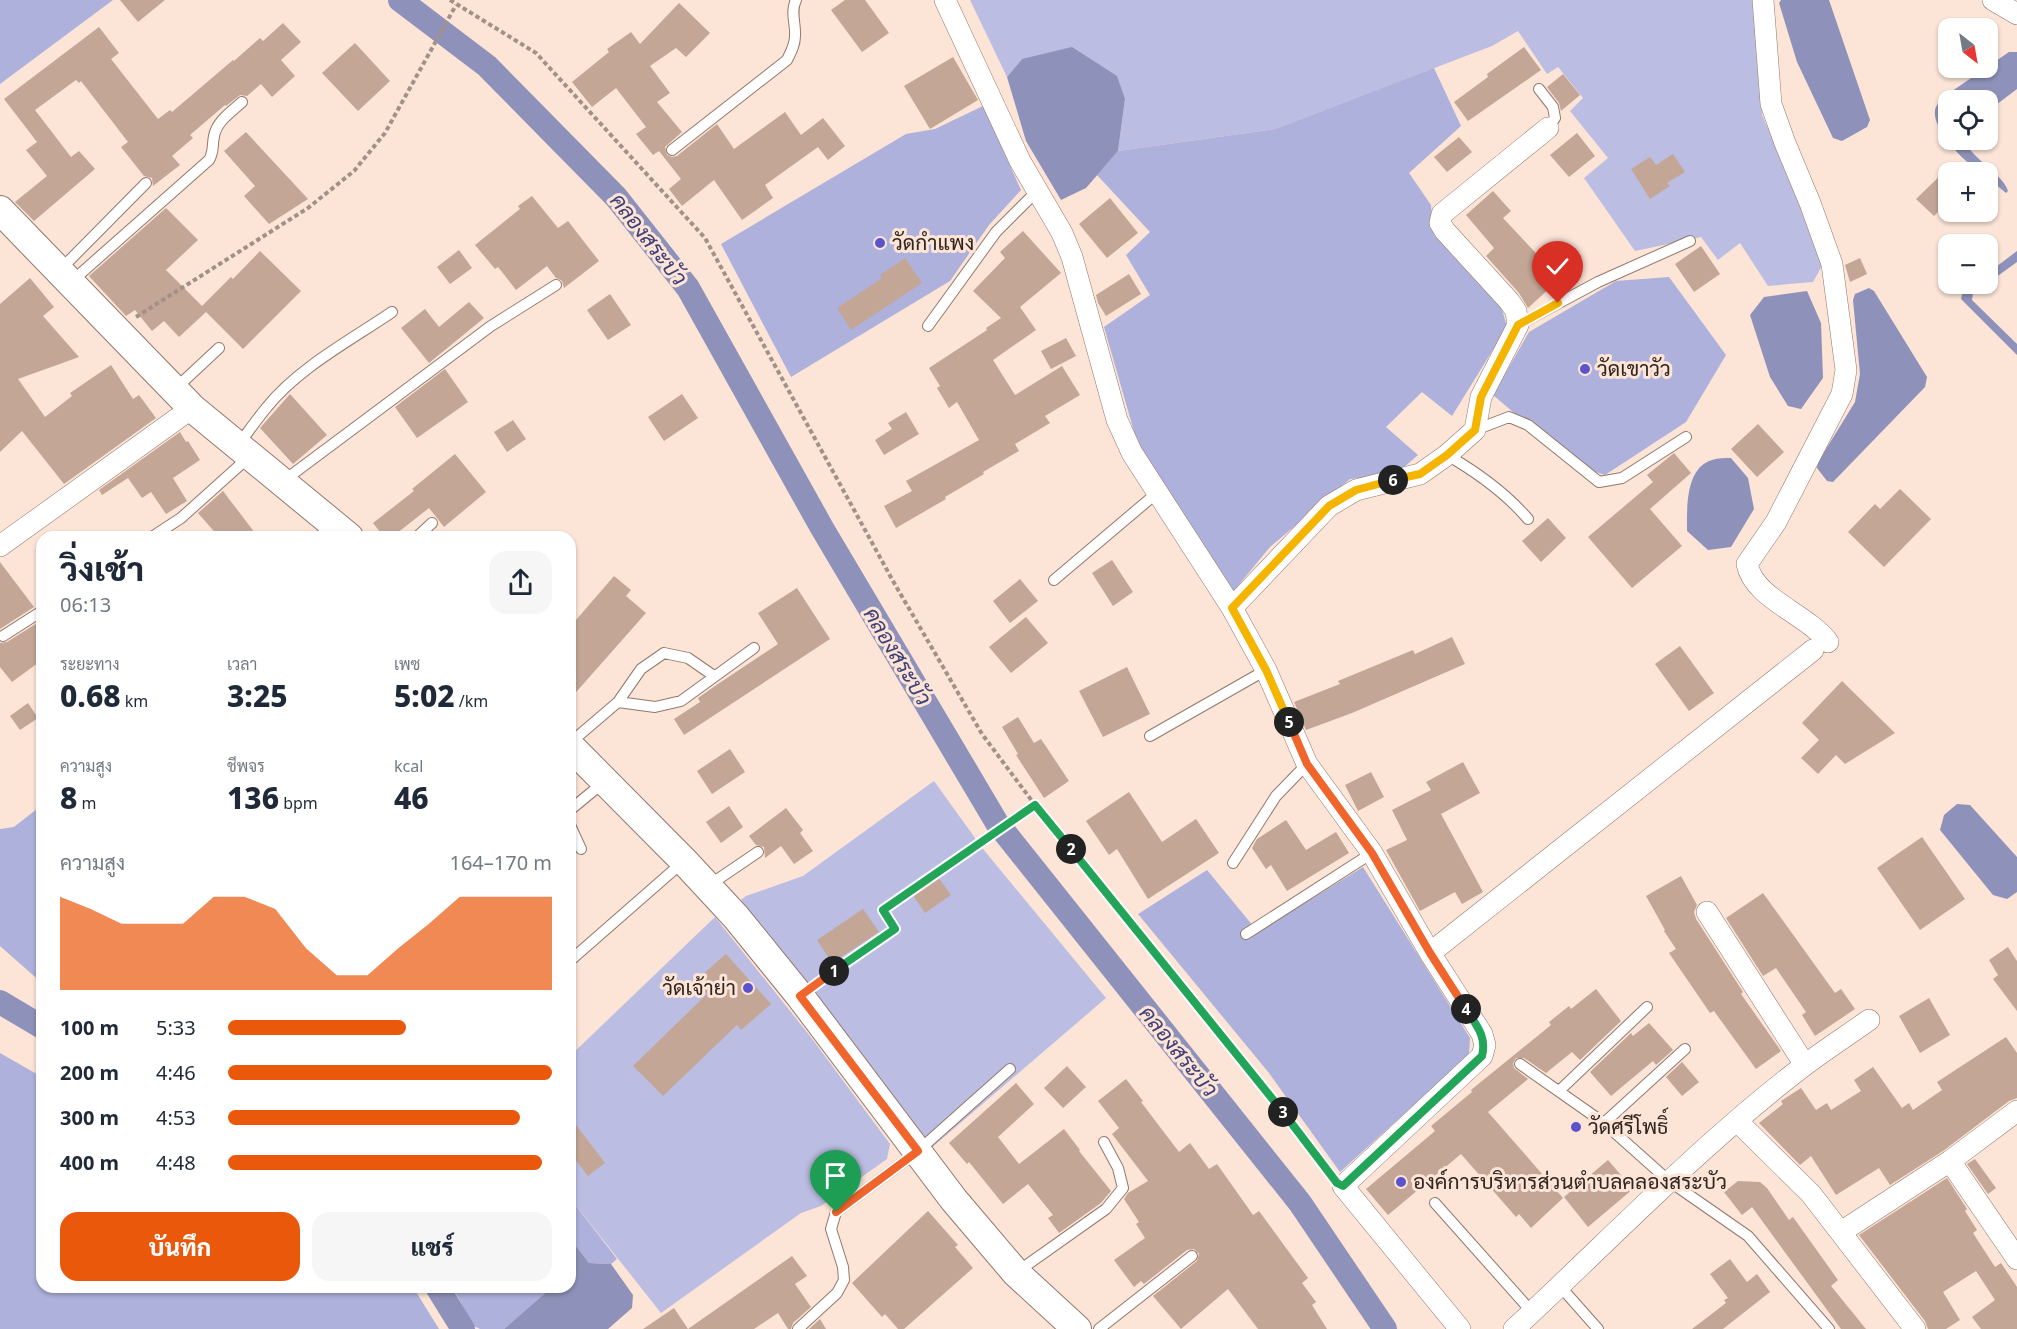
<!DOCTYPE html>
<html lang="th">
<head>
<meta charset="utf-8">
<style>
	body { margin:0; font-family:"Noto Sans",Sarabun,sans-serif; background:#f6f6f7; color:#1f2937; height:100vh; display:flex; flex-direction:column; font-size:22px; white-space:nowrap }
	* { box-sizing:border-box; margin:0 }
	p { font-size:20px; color:#747a83 }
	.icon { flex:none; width:33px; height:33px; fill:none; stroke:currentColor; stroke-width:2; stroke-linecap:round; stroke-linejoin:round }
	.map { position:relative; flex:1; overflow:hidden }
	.details { position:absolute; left:36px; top:531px; width:540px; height:762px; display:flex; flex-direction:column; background:#fff; border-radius:18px; box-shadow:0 2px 4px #0004 }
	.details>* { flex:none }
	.needle { width:39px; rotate:149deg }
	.fabs { position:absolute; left:1938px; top:18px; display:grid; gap:12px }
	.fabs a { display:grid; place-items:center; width:60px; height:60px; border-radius:12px; background:#fff; box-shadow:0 2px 4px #0004; font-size:30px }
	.pin { position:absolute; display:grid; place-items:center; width:51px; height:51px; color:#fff; margin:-62px -26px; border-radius:50% 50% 50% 0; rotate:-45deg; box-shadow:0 0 6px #0007 }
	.pin .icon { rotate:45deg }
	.km { position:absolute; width:30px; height:30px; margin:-15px; border-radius:50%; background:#222; color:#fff; font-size:16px; line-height:30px; text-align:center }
	.round { display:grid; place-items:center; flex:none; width:63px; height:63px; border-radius:18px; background:#f6f6f7 }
	.headline { display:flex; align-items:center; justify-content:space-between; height:102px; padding:0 24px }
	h1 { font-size:33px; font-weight:800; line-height:45px }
	.stats { display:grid; grid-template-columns:repeat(3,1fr); gap:9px; height:102px; padding:6px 24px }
	.stats div { display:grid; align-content:center }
	.stats b { font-size:30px; font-weight:800 }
	.stats small { font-size:16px; font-weight:400 }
	.stats p { font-size:16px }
	.chart { height:168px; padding:12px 24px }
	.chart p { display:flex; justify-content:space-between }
	.chart svg { width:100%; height:108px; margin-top:6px; fill:#ea580c; opacity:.7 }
	.action { display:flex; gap:12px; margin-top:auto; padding:12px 24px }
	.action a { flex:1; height:69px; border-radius:18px; background:#ea580c; color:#fff; font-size:24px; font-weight:800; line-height:69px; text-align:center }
	.action a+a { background:#f6f6f7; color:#1f2937 }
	ul { padding:0 24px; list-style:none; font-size:20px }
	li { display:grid; grid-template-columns:96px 72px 1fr; align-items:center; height:45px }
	li i { height:15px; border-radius:8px; background:#ea580c }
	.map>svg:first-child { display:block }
	.green { fill:#bbbee2 }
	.forest { fill:#adb1db }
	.water { fill:#8e92ba }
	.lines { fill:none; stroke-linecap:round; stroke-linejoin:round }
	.canal { stroke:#8e92ba; stroke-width:24 }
	.building { fill:#c3a696 }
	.lane-casing { stroke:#93786a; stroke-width:12 }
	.street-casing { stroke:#93786a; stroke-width:22 }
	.secondary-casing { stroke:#93786a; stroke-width:30 }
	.path { stroke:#a39187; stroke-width:4; stroke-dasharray:4.5 3; stroke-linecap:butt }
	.lane { stroke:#fff; stroke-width:10 }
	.street { stroke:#fff; stroke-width:21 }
	.secondary { stroke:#fff; stroke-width:28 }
	.split-1-casing { stroke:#fff; stroke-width:12 }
	.split-2-casing { stroke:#fff; stroke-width:12 }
	.split-3-casing { stroke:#fff; stroke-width:12 }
	.split-4-casing { stroke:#fff; stroke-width:12 }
	.split-5-casing { stroke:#fff; stroke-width:12 }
	.split-6-casing { stroke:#fff; stroke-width:12 }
	.split-7-casing { stroke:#fff; stroke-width:12 }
	.split-1 { stroke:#f0652b; stroke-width:8 }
	.split-2 { stroke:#22a559; stroke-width:8 }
	.split-3 { stroke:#22a559; stroke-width:8 }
	.split-4 { stroke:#22a559; stroke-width:8 }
	.split-5 { stroke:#f0652b; stroke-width:8 }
	.split-6 { stroke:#f5b400; stroke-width:8 }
	.split-7 { stroke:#f5b400; stroke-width:8 }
	.poi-dot { fill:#5a53cb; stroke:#fce4d7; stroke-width:2 }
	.labels { text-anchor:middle; stroke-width:6; stroke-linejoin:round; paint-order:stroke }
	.poi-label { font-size:21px; fill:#30251f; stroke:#fce4d7; text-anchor:start }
	.water-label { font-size:22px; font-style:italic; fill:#3f4076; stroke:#fce4d7 }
</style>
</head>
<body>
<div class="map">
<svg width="2017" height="1329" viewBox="0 0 2017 1329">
	<rect width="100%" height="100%" fill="#fce4d7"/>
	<path class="green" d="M970,0H1755L1762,115L1822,254L1823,264L1813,282L1768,286L1740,243L1718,260L1701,237L1635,251L1584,178L1608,158L1570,111L1583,98L1558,67L1547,74L1518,31L1492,46L1275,129L1118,151L1125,99L1022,59L1007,77Z
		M934,781L983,849L1106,998L929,1150L741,900L746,896L803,876Z
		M715,917L810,1036L890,1144L887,1159L821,1206L801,1213L661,1313L570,1198V1056Z"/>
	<path class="forest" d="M0,0H113L0,84Z
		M1434,68L1461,126L1409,173L1431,205L1434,235L1502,309L1507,327L1452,416L1422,392L1386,427L1418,455L1395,475L1350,479L1270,547L1232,593L1139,449L1104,327L1150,295L1126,255L1150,232L1097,175L1118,151L1275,129Z
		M983,106L1021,190L989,225L950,281L791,377L721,244L906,134L935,129Z
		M1669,277L1726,355L1686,422L1605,475L1577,466L1493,395L1529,332L1616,281Z
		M42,805V983L0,946V829L14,827Z
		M1363,867L1470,1038L1469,1055L1340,1172L1269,1073L1138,914L1207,870L1258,932Z
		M0,1053L42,1077V1287H413L439,1329H0Z
		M570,1198L617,1259L611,1264L589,1263L570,1238Z
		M452,1287H552L504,1329H480L474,1326Z"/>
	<path class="water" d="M1781,0H1829L1870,120L1867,127L1842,141L1833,138L1797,62L1779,3Z
		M1072,47L1117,76L1125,99L1118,151L1086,188L1061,200L1026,141L1007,77L1022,59Z
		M2009,52H2017V89L1988,111V100H1948V140H1964C1972,159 2004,175 2008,191L2006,193L1988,178V172C1970,172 1932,129 1935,111C1935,107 1939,102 1942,98Z
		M2017,251V262L1988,283V273Z
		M1972,284H1986L1973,293L1972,300L2017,344V355L1961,299L1963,290Z
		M1869,288L1874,291L1927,377L1925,387L1833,482L1827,481L1817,468L1818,462L1855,402L1860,374L1853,300L1855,294Z
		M1807,291L1821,323L1823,378L1801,409L1788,406L1770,377L1750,315L1764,297Z
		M1731,458L1748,478L1754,509L1731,547L1708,550L1687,531C1687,509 1685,468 1712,460C1718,458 1725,458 1731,458Z
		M1957,804L1970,805L2017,857V892L2007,899L1993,895L1940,830L1944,815Z
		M570,1238L589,1263L611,1264L633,1295L632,1308L608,1329H504L552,1287H570Z"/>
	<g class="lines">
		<path class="canal" d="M400,0L487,66L616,197L688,288L822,528L997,823L1300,1203L1385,1329
			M0,1002L42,1027
			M437,1287L463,1329"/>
	</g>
	<path class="building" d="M120,0H165L138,22Z
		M845,0H865L889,33L862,52L831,10Z
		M679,3L710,33L686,57L676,48L650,66L670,93L657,102L682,132L665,147L667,155L672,157L677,156L717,124L734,149L785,112L801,135L823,118L845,146L828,160L818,147L765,185L773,198L742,220L714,180L682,206L669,189L681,179L659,151L653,155L636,134L646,127L616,88L592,107L572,82L609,52L607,49L631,32L640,44Z
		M283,23L301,42L281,60L295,76L272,97L261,84L247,96L240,95L226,106L225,105L190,135L193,138L172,156L180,165L153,186L152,178L144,176L121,147L128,142L81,81L79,83L76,80L35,110L71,157L79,151L95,169L34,221L15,202L47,176L26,150L37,142L4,99L99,27L119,53L111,59L158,119L170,110L172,112L233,60L234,61L260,38L263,41Z
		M355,43L390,81L358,111L322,73Z
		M1524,47L1541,70L1468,121L1454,102L1488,77L1487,74Z
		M953,57L978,100L930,129L904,86Z
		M1563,74L1580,95L1561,111L1559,103L1547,87Z
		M246,132L308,199L269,224L244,196L255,186L224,151Z
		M1577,133L1595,156L1569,177L1550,155Z
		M1459,137L1472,152L1447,172L1434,157Z
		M1673,154L1685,172L1667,183L1670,186L1650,199L1631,169L1650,157L1656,165Z
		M1948,168V202L1934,216L1916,199Z
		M1493,191L1511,211L1503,218L1548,266L1551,263L1563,276L1528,308L1519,293L1486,256L1494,248L1466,215Z
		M532,196L558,228L568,221L599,261L564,288L562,281L556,278L547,266L516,290L498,267L495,269L475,245L520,209L518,206Z
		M1110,198L1138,233L1107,258L1079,224Z
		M166,208L198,240L166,270L202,306L231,277L233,279L260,251L301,291L243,349L206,312L179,337L164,321L152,331L135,310L126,316L89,276Z
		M1023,231L1061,273L1020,307L1036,330L993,360L1015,395L1062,366L1080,395L1045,416L1050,423L1015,444L1019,451L983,472L984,474L945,497L946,499L896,528L884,506L912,491L906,481L979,440L957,402L949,408L937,388L940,386L929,368L987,330L986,328L1001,318L973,291L1005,258L1000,252Z
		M1701,246L1720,274L1694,292L1675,264Z
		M459,250L472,268L450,284L437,267Z
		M905,258L922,283L851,330L837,308L882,278L880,275Z
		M1860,258L1867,274L1850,282L1845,265Z
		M1129,274L1141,294L1106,316L1098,303L1096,295Z
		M30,278L54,307L43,316L79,357L18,379L45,417L72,396L70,393L111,365L133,399L139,395L156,418L64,484L22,431L0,452V304Z
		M610,294L631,325L608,340L587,310Z
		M469,302L484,318L429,363L401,328L425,309L439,327Z
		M1066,338L1076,356L1051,369L1041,351Z
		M445,369L468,402L417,438L395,407Z
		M290,394L327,435L293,464L260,428Z
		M682,394L698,418L664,441L648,417Z
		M906,412L919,434L884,455L875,440L892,429L888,423Z
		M513,420L526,439L507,452L494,432Z
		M1758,424L1784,452L1757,477L1731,449Z
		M180,432L186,442L188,441L200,460L173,478L187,501L166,514L151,492L142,498L128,478L102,495L99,490Z
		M1674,453L1691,473L1650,509L1682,546L1632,588L1588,537L1653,482L1647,475Z
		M455,454L486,492L444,527L429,508L392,537H384L373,523L414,491L412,489Z
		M1900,489L1931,519L1884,567L1848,532L1875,504L1880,509Z
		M223,491L258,537H219L198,513Z
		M1548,518L1566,538L1541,562L1522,541Z
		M1112,560L1133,592L1113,606L1092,573Z
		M0,562L34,607L0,629Z
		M614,576L631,590L626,596L646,613L570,699V627Z
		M1020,579L1038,601L1010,623L993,601Z
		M797,588L830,639L684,735L674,719L700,702L698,698L715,686L778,644L758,613Z
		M1026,617L1048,643L1011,673L989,647Z
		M42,620V660L12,682L0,667V643L7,642Z
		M1452,637L1465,664L1352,713L1306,730L1294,702L1340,684L1338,681L1413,650L1415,654Z
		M1680,646L1714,693L1689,711L1655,664Z
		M1127,667L1150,714L1103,737L1079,691Z
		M1842,681L1895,733L1845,764L1836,755L1818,774L1801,758L1819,740L1802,723Z
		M28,703L38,718L20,730L10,716Z
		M1018,717L1034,743L1041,739L1069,781L1044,798L1016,755L1018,754L1002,727Z
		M730,749L745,772L712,794L697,771Z
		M1463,762L1480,793L1441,814L1483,892L1462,904L1455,892L1420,911L1386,850L1407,840L1392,810L1431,790L1426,782Z
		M1371,772L1384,797L1358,811L1345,785Z
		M1129,792L1162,842L1196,819L1219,853L1148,899L1117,849L1109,855L1086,821Z
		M729,806L743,827L721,843L706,822Z
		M786,808L803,830L800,833L813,851L794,864L781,846L765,858L764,847L756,845L749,836Z
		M1286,820L1306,850L1336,832L1349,853L1287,891L1271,865L1266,869L1252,848L1257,839Z
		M1922,837L1965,899L1920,930L1877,868Z
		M1681,876L1697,905L1694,912L1696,919L1743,992L1741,994L1781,1051L1756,1069L1714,1011L1710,1013L1669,953L1676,949L1664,931L1665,930L1646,896Z
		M938,877L951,895L925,913L912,894Z
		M1763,893L1835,993L1841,989L1855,1009L1815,1036L1802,1015L1806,1012L1776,968L1763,976L1726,918Z
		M863,909L879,932L832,963L817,940Z
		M2008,947L2017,961V1011L1993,979L1998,975L1989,960Z
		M726,954L771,1004L741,1030L737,1025L663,1096L633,1066L707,994L695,981Z
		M1596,989L1621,1021L1580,1060L1572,1052L1546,1073L1524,1058H1516L1513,1063L1514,1068L1528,1079L1488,1112L1563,1198L1531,1228L1519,1214L1516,1217L1461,1154L1388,1215L1366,1189L1435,1131L1431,1126L1472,1092L1471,1090L1551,1025L1549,1022L1569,1006L1571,1009Z
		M1929,998L1950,1035L1920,1053L1899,1016Z
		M1649,1023L1673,1050L1656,1065L1653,1061L1611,1096L1590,1072L1631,1033L1633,1036Z
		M2006,1037L2017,1053V1098L2009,1101L1943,1151L1890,1185L1879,1168L1836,1195L1811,1156L1800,1165L1759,1123L1783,1104L1781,1101L1801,1088L1816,1110L1827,1103L1831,1110L1861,1091L1854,1080L1873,1067L1902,1108L1909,1103L1913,1110L1942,1090L1937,1082Z
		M1682,1062L1699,1082L1682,1096L1666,1077Z
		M1067,1066L1086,1087L1063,1108L1044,1088Z
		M1126,1079L1143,1101L1141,1102L1179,1152L1190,1143L1209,1169L1217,1164L1253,1215L1259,1211L1308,1278L1302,1283L1316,1302L1312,1305L1327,1329H1258L1228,1289L1181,1329L1153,1296L1197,1261L1199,1254L1194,1249L1187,1250L1144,1284L1141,1281L1134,1287L1114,1260L1145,1238L1136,1224L1139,1222L1124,1199L1128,1193L1148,1181L1112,1134L1119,1128L1098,1101Z
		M1016,1083L1034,1104L998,1137L1019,1164L1064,1129L1080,1150L1079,1151L1111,1191L1101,1203L1059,1233L1048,1218L1053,1215L1028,1184L1003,1204L969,1162L967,1164L949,1143Z
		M570,1117L605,1163L588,1176L570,1153Z
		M1975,1159L1996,1188L1988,1194L1967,1164Z
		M1608,1160L1633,1189L1588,1227L1564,1197Z
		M1947,1178L1967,1209L1965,1211L1977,1230L1973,1233L1995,1267L2001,1263L2017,1287V1329H1981L1972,1317L1995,1300L1976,1271L1943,1292L1960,1320L1946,1329H1928L1925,1321L1859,1235Z
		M1738,1181L1760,1182L1767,1188L1789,1220L1793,1217L1838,1280L1831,1286L1866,1329H1841L1752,1207L1742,1215L1724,1192Z
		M928,1211L958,1245L955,1247L973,1268L904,1329H898L885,1314L882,1317L852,1283Z
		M792,1256L807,1276L795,1284L811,1307L793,1323L791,1329H788L778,1313L754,1329H643L674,1308L688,1329Z
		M1730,1259L1747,1282L1757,1274L1770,1292L1723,1329H1692L1726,1303L1724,1300L1728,1298L1710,1274Z
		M820,1319L826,1329H809Z"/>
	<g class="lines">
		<defs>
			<path id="lane" d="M1539,89L1553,107L1555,118L1548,128
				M672,150L787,60C791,52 795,45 795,36C796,24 790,12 796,0
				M60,270L146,183
				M71,282L209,160C214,152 212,146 214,136C217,121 231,112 242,102
				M1518,325L1598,282L1690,241
				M928,326L996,232L1037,191
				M175,389L219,348
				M1475,430L1509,417L1528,425L1599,482L1622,478L1686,437
				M239,444C248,432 257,419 267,407C298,368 351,340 392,312
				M1447,455C1478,473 1505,492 1528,519
				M282,482L491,326L556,285
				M152,537L181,518L249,457
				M320,537L332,523
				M417,537L432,523
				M1054,580L1158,492
				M3,636L42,611
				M618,702L655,707L681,701L754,648
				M1150,736L1266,670
				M570,743L618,702L641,669L664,653L688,658L714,676
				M570,810L604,782
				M570,825L581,849
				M1233,863L1276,796L1307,764
				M708,886L758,852
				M1246,934L1372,853
				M572,959L684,861
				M1520,1064L1604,1123L1669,1181L1748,1236L1829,1329
				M1559,1091L1647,1007
				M1604,1123L1685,1049
				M1435,1203L1532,1312
				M1017,1272L1106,1209L1123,1188L1118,1168L1104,1142
				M1559,1285L1598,1329
				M798,1329L837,1293L844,1280L843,1267L831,1229L836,1212L918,1151L1010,1069
				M1099,1329L1192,1256"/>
			<path id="street" d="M945,0L1020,161L1062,233L1072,257L1117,420L1132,453L1232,608L1266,670L1307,764L1372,853L1430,953L1482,1034L1485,1045L1482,1056L1343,1186L1460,1329
				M1763,0L1771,104L1785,143L1810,203L1832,264L1846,370L1842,394L1776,522L1747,564C1754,599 1806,613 1828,642
				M1993,0L2017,14
				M0,546L192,408
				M1232,608L1329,506L1356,490L1420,474L1447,455L1475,430L1481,397L1518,325L1516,311L1509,301L1445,231L1440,223L1442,214L1548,128
				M1707,912L1805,1065
				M1430,953L1813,650
				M1737,1121L1811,1194L1915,1329
				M1950,1161L2017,1259
				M1841,1232L1950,1161L2017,1111
				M1514,1329C1610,1240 1701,1144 1805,1065C1826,1049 1848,1035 1869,1020"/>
			<path id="secondary" d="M0,210L192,408L349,537
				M570,746L684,861L736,917L800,996L954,1200L1016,1273L1077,1329"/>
		</defs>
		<use href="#lane" class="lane-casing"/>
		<use href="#street" class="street-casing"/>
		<use href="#secondary" class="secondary-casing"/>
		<path class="path" d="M450,0L536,53L705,238L893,581L982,734L1035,805L1258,1078L1328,1172
			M136,317L308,208L354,171L385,133L456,5
			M819,981L895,929L883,911L1035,805"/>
		<use href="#lane" class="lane"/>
		<use href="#street" class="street"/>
		<use href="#secondary" class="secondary"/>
	</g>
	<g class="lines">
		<defs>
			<path id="split-1" d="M834,971L800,996L918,1151L836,1212"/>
			<path id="split-2" d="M834,971L895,929L883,910L1035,805L1071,849"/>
			<path id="split-3" d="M1071,849L1283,1112"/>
			<path id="split-4" d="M1283,1112L1337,1183L1343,1186L1482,1056C1487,1036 1476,1025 1466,1009"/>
			<path id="split-5" d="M1289,722L1307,764L1372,853L1430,953L1466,1009"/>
			<path id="split-6" d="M1289,722L1266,670L1232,608L1329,506L1356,490L1393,480"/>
			<path id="split-7" d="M1393,480L1420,474L1447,455L1475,430L1481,397L1518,325L1558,303"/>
		</defs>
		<use href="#split-1" class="split-1-casing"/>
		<use href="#split-2" class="split-2-casing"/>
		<use href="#split-3" class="split-3-casing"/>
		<use href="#split-4" class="split-4-casing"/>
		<use href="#split-5" class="split-5-casing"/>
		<use href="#split-6" class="split-6-casing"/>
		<use href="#split-7" class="split-7-casing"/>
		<use href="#split-1" class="split-1"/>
		<use href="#split-2" class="split-2"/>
		<use href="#split-3" class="split-3"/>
		<use href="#split-4" class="split-4"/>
		<use href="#split-5" class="split-5"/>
		<use href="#split-6" class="split-6"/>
		<use href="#split-7" class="split-7"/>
	</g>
	<g class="poi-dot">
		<circle cx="880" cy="243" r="6"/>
		<circle cx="1585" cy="369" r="6"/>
		<circle cx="748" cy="988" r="6"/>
		<circle cx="1576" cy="1127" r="6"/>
		<circle cx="1401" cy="1182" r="6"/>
	</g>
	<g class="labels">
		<g class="poi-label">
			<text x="892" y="250">วัดกำแพง</text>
			<text x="1597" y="376">วัดเขาวัว</text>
			<text x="736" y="995" text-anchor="end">วัดเจ้าย่า</text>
			<text x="1588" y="1134">วัดศรีโพธิ์</text>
			<text x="1413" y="1189">องค์การบริหารส่วนตำบลคลองสระบัว</text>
		</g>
		<g class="water-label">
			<text transform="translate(649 239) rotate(52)" y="8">คลองสระบัว</text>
			<text transform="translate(898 656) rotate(59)" y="8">คลองสระบัว</text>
			<text transform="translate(1179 1051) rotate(51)" y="8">คลองสระบัว</text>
		</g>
	</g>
</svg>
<div class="fabs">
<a><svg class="needle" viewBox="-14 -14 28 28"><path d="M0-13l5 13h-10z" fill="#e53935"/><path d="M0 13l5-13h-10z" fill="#747a83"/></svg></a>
<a><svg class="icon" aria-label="locate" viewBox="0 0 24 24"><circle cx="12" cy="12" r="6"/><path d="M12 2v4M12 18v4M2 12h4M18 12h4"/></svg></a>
<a>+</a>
<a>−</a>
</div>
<div class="pin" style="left:836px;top:1212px;background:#1e9e55"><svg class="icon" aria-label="arrive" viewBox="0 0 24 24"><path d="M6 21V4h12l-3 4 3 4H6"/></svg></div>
<div class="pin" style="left:1558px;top:303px;background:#d93025"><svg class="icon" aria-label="check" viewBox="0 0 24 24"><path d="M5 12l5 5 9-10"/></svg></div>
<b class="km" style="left:834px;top:971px">1</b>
<b class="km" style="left:1071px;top:849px">2</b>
<b class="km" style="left:1283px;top:1112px">3</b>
<b class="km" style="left:1466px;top:1009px">4</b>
<b class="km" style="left:1289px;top:722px">5</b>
<b class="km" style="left:1393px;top:480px">6</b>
<section class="details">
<div class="headline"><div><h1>วิ่งเช้า</h1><p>06:13</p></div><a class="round"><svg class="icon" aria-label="share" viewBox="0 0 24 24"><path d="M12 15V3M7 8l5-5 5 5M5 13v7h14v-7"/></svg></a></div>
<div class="stats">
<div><p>ระยะทาง</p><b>0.68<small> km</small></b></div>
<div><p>เวลา</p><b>3:25</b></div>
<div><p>เพซ</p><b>5:02<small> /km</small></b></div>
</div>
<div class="stats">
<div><p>ความสูง</p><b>8<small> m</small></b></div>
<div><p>ชีพจร</p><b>136<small> bpm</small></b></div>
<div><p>kcal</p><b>46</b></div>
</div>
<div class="chart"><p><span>ความสูง</span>164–170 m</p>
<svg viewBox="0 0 160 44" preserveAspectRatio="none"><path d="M0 44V6L10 11L20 17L30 17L40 17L50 6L60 6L70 11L80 27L90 38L100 38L110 27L120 17L130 6L140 6L150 6L160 6V44z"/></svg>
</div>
<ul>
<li><b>100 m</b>5:33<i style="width:55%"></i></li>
<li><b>200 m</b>4:46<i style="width:100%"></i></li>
<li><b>300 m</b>4:53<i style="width:90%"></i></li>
<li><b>400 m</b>4:48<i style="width:97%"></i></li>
</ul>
<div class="action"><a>บันทึก</a><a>แชร์</a></div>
</section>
</div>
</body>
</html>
